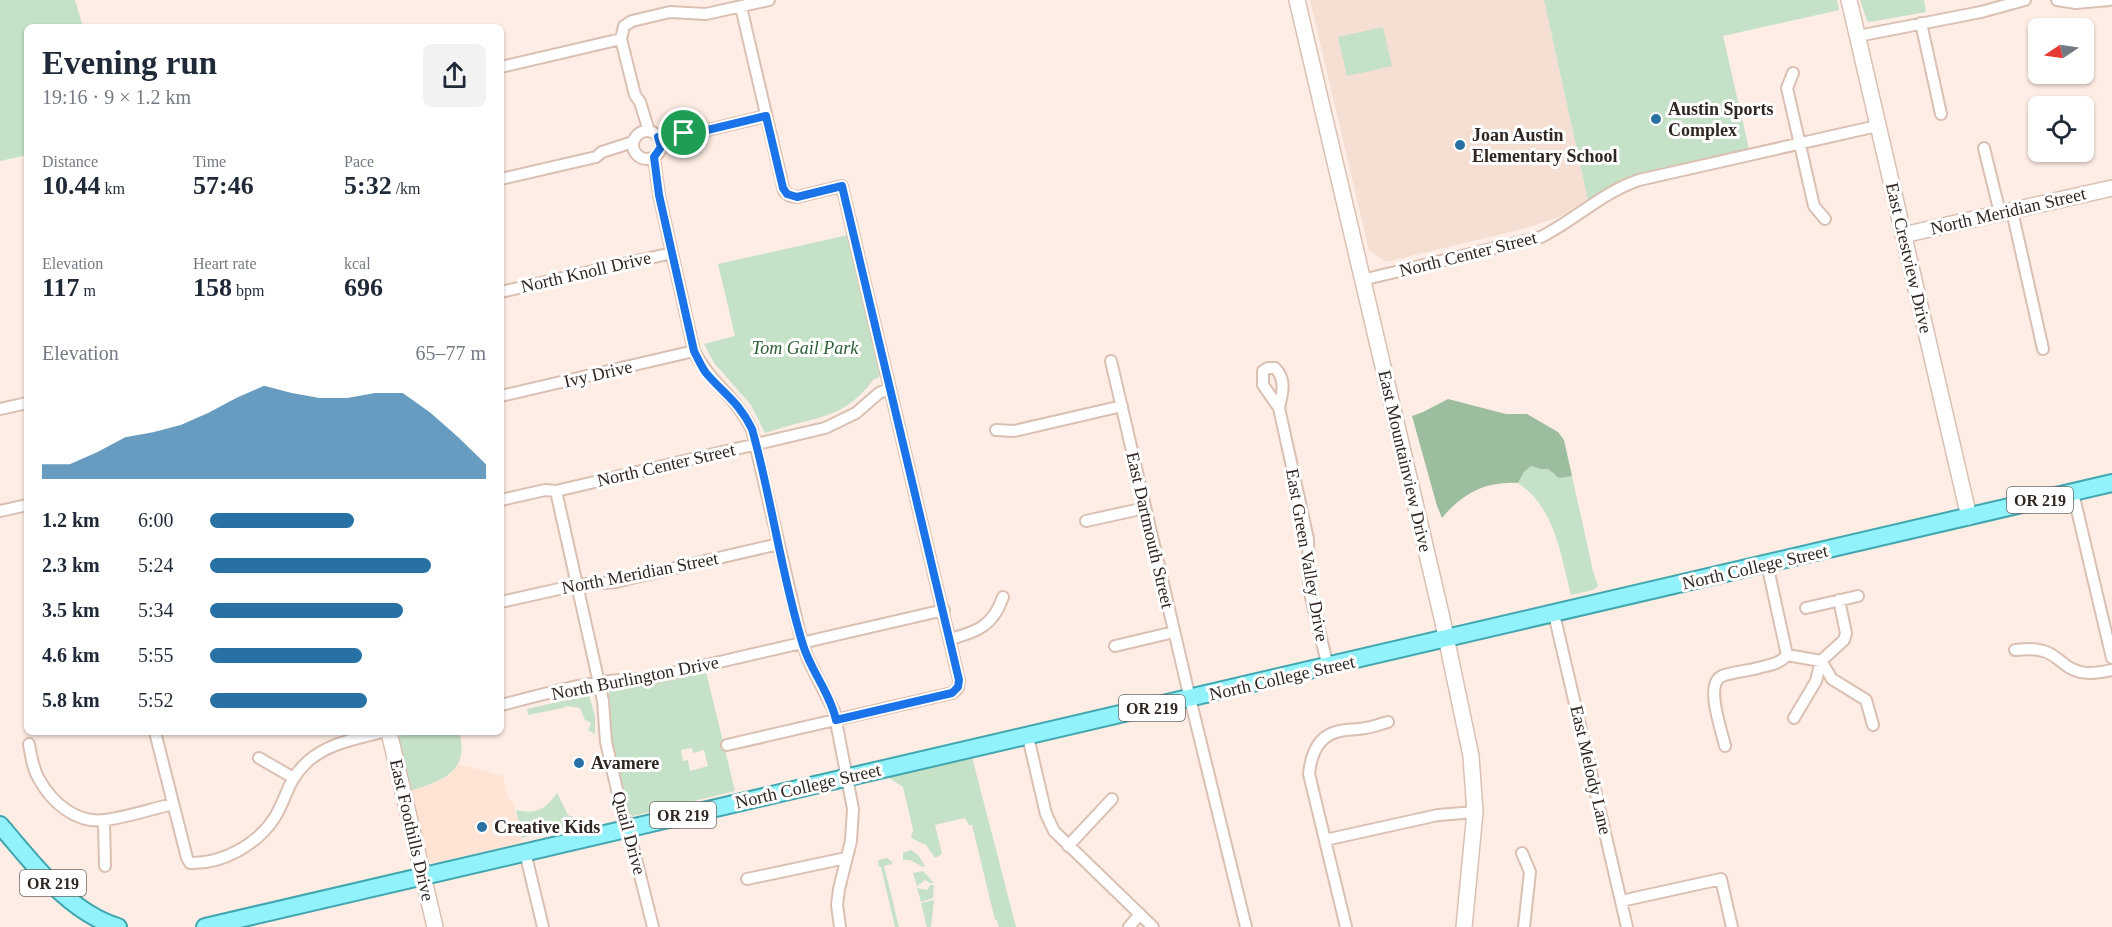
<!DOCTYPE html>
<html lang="en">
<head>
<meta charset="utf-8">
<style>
	body { margin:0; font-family:Georgia,serif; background:#f2f2f3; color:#1f2937; height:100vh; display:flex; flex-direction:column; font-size:22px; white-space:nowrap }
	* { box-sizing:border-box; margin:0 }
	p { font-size:20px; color:#747a83 }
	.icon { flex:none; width:33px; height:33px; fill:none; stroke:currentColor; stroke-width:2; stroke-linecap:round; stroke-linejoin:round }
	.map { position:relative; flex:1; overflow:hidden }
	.drawer { position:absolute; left:24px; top:24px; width:480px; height:711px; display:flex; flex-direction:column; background:#fff; border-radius:9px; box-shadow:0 2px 4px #0004 }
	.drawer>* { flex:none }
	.needle { width:39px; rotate:257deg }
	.fabs { position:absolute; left:2028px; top:18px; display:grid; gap:12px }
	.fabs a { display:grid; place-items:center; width:66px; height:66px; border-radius:9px; background:#fff; box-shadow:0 2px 4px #0004; font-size:30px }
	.pin { position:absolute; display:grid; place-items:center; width:51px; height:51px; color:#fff; margin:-26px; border:3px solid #fff; border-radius:50%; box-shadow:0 2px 6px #0007 }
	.round { display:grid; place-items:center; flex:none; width:63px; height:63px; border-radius:9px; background:#f2f2f3 }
	.head { display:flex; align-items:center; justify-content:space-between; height:102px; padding:0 18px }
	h1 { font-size:33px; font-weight:800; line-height:45px }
	.figures { display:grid; grid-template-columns:repeat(3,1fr); gap:9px; height:102px; padding:6px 18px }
	.figures div { display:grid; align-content:center }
	.figures b { font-size:26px; font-weight:800 }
	.figures small { font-size:16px; font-weight:400 }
	.figures p { font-size:16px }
	.chart { height:168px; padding:12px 18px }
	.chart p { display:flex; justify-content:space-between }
	.chart svg { width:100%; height:108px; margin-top:6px; fill:#2771a4; opacity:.7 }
	ul { padding:0 18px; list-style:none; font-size:20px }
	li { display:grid; grid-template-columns:96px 72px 1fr; align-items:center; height:45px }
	li i { height:15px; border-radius:8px; background:#2771a4 }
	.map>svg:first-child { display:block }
	.built { fill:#ffe3d4 }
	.education { fill:#f5ded2 }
	.green { fill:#c5e1c7; fill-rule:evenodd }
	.forest { fill:#9cbe9f }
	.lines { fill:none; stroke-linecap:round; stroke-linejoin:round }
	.street-casing { stroke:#dac0b2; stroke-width:14 }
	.secondary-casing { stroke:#dac0b2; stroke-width:18 }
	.primary-casing { stroke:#41a6ae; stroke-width:20 }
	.street { stroke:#fff; stroke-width:10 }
	.secondary { stroke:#fff; stroke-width:15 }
	.primary { stroke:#92f2fc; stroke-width:16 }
	.route-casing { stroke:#fff; stroke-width:12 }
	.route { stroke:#1a73e8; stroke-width:8 }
	.poi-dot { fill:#2771a4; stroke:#fff; stroke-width:2 }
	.labels { text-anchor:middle; stroke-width:6; stroke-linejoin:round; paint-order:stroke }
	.shield { fill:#fff; stroke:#6f6864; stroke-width:1.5 }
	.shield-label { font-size:16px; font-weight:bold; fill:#312722 }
	.poi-label { font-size:18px; font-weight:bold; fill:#312722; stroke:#fff; text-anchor:start }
	.street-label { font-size:18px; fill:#312722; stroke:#fff }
	.park-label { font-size:18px; font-style:italic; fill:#2c5e34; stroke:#fff }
</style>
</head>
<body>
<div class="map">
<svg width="2112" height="927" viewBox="0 0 2112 927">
	<rect width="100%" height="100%" fill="#feede5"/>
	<path class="built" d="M458,764L503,776L508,798L514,805L523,843L431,863L425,859L409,791L433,784L451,774Z"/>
	<path class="education" d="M1310,0H1544L1588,200L1570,213L1526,228L1386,262L1369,250Z"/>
	<path class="green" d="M0,0H75L83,27H27V155L0,161Z
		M1544,0H1837L1839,10L1723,36L1749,149L1628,177L1588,200Z
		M1860,0H1924L1926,12L1870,22L1867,21Z
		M1383,27L1392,66L1347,76L1338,37Z
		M848,235L883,373L878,378L874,379C847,414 829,415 788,426C780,428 773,431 765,433L751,405L714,363L704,344L735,336L718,264Z
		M1531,466L1541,469H1548C1555,477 1562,477 1572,476L1593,571L1598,586L1593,590L1571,595C1561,556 1555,507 1518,483L1524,472Z
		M706,672L735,791L633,816L629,814L611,743L609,689L617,685L656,683ZM692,748L693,753L704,750L708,766L690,771L688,760L683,761L681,750Z
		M589,695L595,716V734L588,730L591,723L585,720L580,708L566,706L563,708L528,715L527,709Z
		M407,732H459C471,772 440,782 409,791L397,741L400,736Z
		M972,757L1016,927H999L997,920H995L972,825H969L965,818L935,825L942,854L935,858L926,845L911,838L913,830L903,787L888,777Z
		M557,793L568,815L587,823L522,838L516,810C536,815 546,809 557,793Z
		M911,850L918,855L925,866L923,867L910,860H903V853Z
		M887,858L892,862V864L884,866L899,927H895L881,867H879L878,860Z
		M923,871L934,883H930L925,880L917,886L913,873Z
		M930,885H934L933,898L921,902L917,888L927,890Z
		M934,900L931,927H927L921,903Z"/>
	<path class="forest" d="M1448,399L1506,414H1527L1558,432L1564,440L1572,476L1559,478L1548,469H1541L1531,466L1524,472L1518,483C1487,481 1462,493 1442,518L1437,506L1412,416L1423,412Z"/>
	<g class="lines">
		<defs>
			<path id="street" d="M2057,0L2076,3L2109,0
				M1921,23L1941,114
				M1858,36L1981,12L2025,0
				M501,67L621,39
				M1793,73L1787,88L1814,206L1825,219
				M633 145a14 14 0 1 1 28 0a14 14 0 1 1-28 0Z
				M649,131L640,102L635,95L621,39L624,26L632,21L670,12L706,14L769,0
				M658,137L695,133L766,116
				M1984,148L2000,213
				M654,157L659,195L694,351C710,383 736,396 752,430L802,643L809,661L834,711L853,809L851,841L839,889L837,905L840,927
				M501,179L596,157L602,152L633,142
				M2012,211L2043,349
				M1362,280L1541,237C1575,220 1603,192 1639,180L1877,126
				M501,292L672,253
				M1111,361L1187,686L1246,927
				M501,396L694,351
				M1279,408C1282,394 1287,380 1275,368H1268L1263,371V385L1279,408L1308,539L1309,581L1311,597L1328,667
				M0,409L27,403
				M996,430L1014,431L1122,406
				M556,491L603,701L606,742L623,816L631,839L653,927
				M2073,493L2112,658
				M501,500L545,490L556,491L825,428L856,413L879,393L890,388
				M0,511L27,505
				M1086,521L1145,508
				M1767,564L1787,655
				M501,602L577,585L616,582L636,577L779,544
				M1806,608L1858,596
				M1554,614L1627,927
				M950,639C977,632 993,626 1003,597
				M1115,646L1174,632
				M2015,650C2025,649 2034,648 2043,651C2052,653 2056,658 2063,663C2078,676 2094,674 2112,670
				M1787,655L1821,661L1832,679L1866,700L1873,725
				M501,705C549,693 597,678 646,679L944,610
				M1794,718L1816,681L1821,661L1844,640L1846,633L1839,600
				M155,732L187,858L190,863C223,864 258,844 275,817C288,795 287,781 307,762C328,743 356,739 382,732
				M1028,737L1046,814L1054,831L1153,927
				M29,744C31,756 33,769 39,779C52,803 77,824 105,820C128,817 151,809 173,804
				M727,745L952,693L958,688L959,680L842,186L797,197L790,196L784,191L741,7
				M1725,746C1722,731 1704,684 1722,676C1732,672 1747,671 1758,668C1769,665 1780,664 1787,655
				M259,758L292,777
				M104,821L105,866
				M1325,840L1438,815L1475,812
				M1068,846L1112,799
				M525,852L543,927
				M1522,853L1530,872L1524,927
				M747,879L846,858
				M1621,901L1721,879L1732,927
				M1129,927L1140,914
				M1346,927L1309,774C1311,754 1318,735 1340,731C1348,729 1357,730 1365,728C1373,727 1380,724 1388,722"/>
			<path id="secondary" d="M1297,0L1442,618L1471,756L1475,812L1464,927
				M1849,0L1969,517
				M1903,235L2112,188
				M389,732L435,927"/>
			<path id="primary" d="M0,825C32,862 68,912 118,927
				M205,927L2112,483"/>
		</defs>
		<use href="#street" class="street-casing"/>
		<use href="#secondary" class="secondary-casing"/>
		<use href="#primary" class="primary-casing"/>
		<use href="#street" class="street"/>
		<use href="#secondary" class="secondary"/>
		<use href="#primary" class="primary"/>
	</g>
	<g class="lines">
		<defs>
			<path id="route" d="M766,116L783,188L787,194L797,197L842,186L959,680L958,687L952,693L836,720C830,693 811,671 803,645C781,574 772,500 752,429C739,402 724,394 706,373C701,366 698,359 694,351L659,195L654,157L661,147L658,137L695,133Z"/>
		</defs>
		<use href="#route" class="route-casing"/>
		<use href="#route" class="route"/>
	</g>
	<g class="poi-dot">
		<circle cx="1656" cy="119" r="6"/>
		<circle cx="1460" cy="145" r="6"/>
		<circle cx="579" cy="763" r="6"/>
		<circle cx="482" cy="827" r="6"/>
	</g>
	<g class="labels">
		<g class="shield">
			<rect x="2007" y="487" width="66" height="26" rx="4.5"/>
			<rect x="1119" y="695" width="66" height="26" rx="4.5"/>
			<rect x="650" y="802" width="66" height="26" rx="4.5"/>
			<rect x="20" y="870" width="66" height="26" rx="4.5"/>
		</g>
		<g class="shield-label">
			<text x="2040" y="506">OR 219</text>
			<text x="1152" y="714">OR 219</text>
			<text x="683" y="821">OR 219</text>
			<text x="53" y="889">OR 219</text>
		</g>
		<g class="poi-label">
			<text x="1668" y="115">Austin Sports<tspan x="1668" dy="21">Complex</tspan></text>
			<text x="1472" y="141">Joan Austin<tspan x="1472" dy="21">Elementary School</tspan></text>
			<text x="591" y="769">Avamere</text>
			<text x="494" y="833">Creative Kids</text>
		</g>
		<g class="street-label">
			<text transform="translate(2008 211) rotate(-13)" y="6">North Meridian Street</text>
			<text transform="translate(1468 254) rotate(-14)" y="6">North Center Street</text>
			<text transform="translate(1909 258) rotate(77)" y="6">East Crestview Drive</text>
			<text transform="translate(586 272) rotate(-13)" y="6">North Knoll Drive</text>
			<text transform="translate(598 374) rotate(-13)" y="6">Ivy Drive</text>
			<text transform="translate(1405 461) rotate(77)" y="6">East Mountainview Drive</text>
			<text transform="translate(666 465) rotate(-13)" y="6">North Center Street</text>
			<text transform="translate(1150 530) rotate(77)" y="6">East Dartmouth Street</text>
			<text transform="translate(1307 555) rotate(80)" y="6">East Green Valley Drive</text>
			<text transform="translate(1755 567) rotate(-13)" y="6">North College Street</text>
			<text transform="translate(640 573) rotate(-11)" y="6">North Meridian Street</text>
			<text transform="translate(635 678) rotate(-11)" y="6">North Burlington Drive</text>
			<text transform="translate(1282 678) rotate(-13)" y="6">North College Street</text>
			<text transform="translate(1591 770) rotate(77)" y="6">East Melody Lane</text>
			<text transform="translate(808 786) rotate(-13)" y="6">North College Street</text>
			<text transform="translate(412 830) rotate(77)" y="6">East Foothills Drive</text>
			<text transform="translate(629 833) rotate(75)" y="6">Quail Drive</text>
		</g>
		<g class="park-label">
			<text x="805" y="354">Tom Gail Park</text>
		</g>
	</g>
</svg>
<div class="fabs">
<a><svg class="needle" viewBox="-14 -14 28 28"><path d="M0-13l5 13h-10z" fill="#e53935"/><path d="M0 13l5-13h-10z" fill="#747a83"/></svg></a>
<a><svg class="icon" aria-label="locate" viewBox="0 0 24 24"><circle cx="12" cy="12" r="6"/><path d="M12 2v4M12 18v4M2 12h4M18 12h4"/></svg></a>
</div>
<div class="pin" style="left:684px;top:133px;background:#1e9e55"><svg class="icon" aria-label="arrive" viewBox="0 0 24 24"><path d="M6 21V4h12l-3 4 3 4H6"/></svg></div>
<section class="drawer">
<div class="head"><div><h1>Evening run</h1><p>19:16 · 9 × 1.2 km</p></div><a class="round"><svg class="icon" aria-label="share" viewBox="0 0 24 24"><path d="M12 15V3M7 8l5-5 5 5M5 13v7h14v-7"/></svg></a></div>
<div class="figures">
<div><p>Distance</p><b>10.44<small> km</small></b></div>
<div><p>Time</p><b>57:46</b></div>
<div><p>Pace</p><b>5:32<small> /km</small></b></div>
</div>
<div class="figures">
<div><p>Elevation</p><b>117<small> m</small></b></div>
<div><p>Heart rate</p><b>158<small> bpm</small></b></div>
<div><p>kcal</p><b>696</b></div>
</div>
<div class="chart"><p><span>Elevation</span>65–77 m</p>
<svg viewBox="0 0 160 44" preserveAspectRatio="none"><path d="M0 44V38L10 38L20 33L30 27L40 25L50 22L60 17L70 11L80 6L90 9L100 11L110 11L120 9L130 9L140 17L150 27L160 38V44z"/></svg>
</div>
<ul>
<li><b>1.2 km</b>6:00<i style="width:52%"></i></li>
<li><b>2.3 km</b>5:24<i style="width:80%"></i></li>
<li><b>3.5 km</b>5:34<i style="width:70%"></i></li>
<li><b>4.6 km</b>5:55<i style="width:55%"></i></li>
<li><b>5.8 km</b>5:52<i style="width:57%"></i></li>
</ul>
</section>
</div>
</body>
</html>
